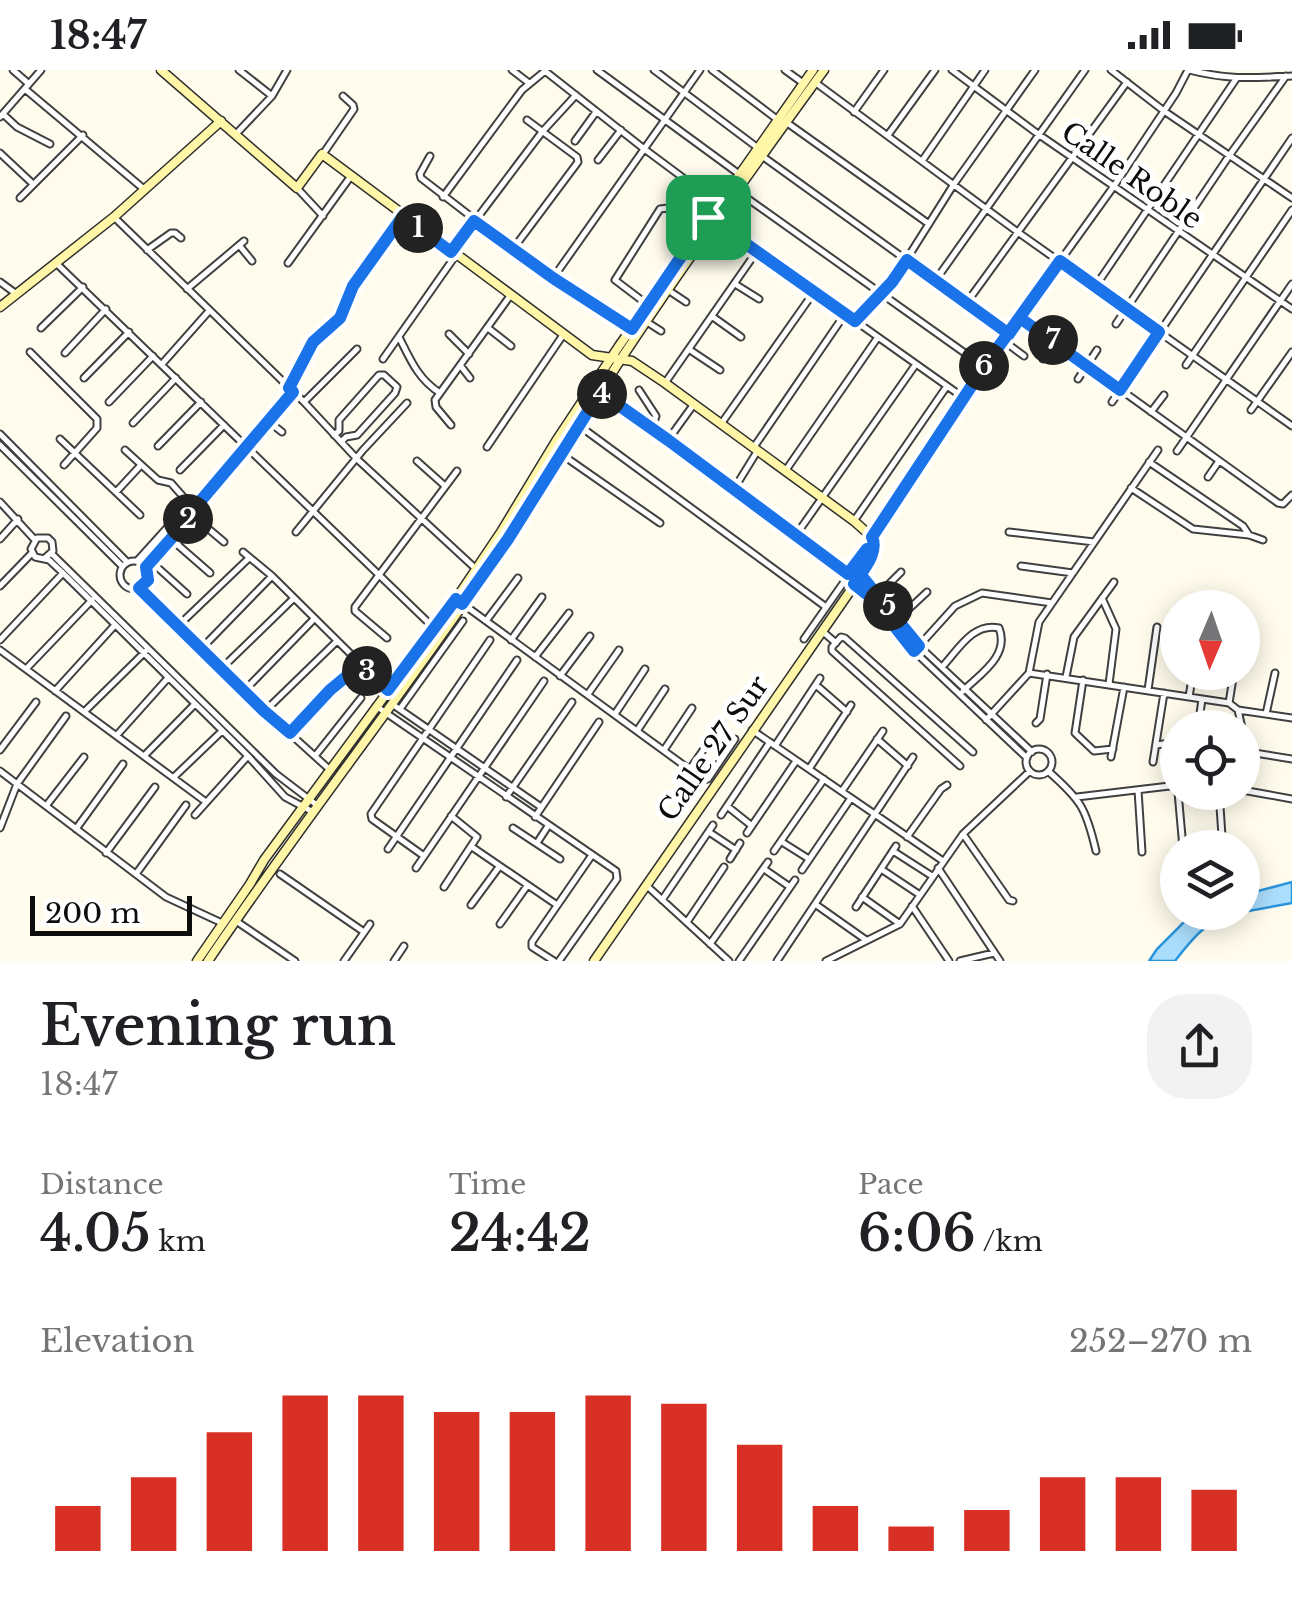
<!DOCTYPE html>
<html lang="en">
<head>
<meta charset="utf-8">
<style>
	body { margin:0; font-family:"Libre Baskerville",serif; background:#f2f2f2; color:#202124; height:100vh; display:flex; flex-direction:column; font-size:38px; white-space:nowrap }
	* { box-sizing:border-box; margin:0 }
	p { font-size:32px; color:#757577 }
	.icon { flex:none; width:55px; height:55px; fill:none; stroke:currentColor; stroke-width:2; stroke-linecap:round; stroke-linejoin:round }
	.map { position:relative; height:891px; overflow:hidden }
	.details { display:flex; flex-direction:column; background:#fff; flex:1 }
	.details>* { flex:none }
	.needle { width:65px; rotate:182deg }
	.buttons { position:absolute; left:1160px; top:520px; display:grid; gap:20px }
	.buttons a { display:grid; place-items:center; width:100px; height:100px; border-radius:50%; background:#fff; box-shadow:0 5px 25px #0003; font-size:50px }
	.scale { position:absolute; left:30px; bottom:25px; width:162px; box-sizing:border-box; padding-left:10px; border:5px solid #0d0d0d; border-top:0; font-size:28px; line-height:35px; white-space:nowrap; color:#0d0d0d; -webkit-text-stroke:8px #fff; paint-order:stroke }
	.pin { position:absolute; display:grid; place-items:center; width:85px; height:85px; color:#fff; margin:-42px; border-radius:20px; box-shadow:0 5px 15px #0006 }
	.km { position:absolute; width:50px; height:50px; margin:-25px; border-radius:50%; background:#222; color:#fff; font-size:28px; line-height:50px; text-align:center }
	.round { display:grid; place-items:center; flex:none; width:105px; height:105px; border-radius:40px; background:#f2f2f2 }
	.overview { display:flex; align-items:center; justify-content:space-between; height:170px; padding:0 40px }
	h1 { font-size:55px; font-weight:600; line-height:75px }
	.figures { display:grid; grid-template-columns:repeat(3,1fr); gap:15px; height:170px; padding:10px 40px }
	.figures div { display:grid; align-content:center }
	.figures b { font-size:50px; font-weight:600 }
	.figures small { font-size:28px; font-weight:400 }
	.figures p { font-size:28px }
	.chart { height:280px; padding:20px 40px }
	.chart p { display:flex; justify-content:space-between }
	.chart svg { width:100%; height:180px; margin-top:10px; stroke:#d93025; stroke-width:6 }
	.status { display:flex; justify-content:space-between; align-items:center; height:70px; padding:0 50px; background:#fff; direction:ltr }
	.status svg { height:28px; fill:currentColor }
	.map>svg:first-child { display:block }
	.water { fill:#abdefd; stroke:#2a94dc; stroke-width:2.5 }
	.lines { fill:none; stroke-linecap:round; stroke-linejoin:round }
	.street-casing { stroke:#404040; stroke-width:9 }
	.secondary-casing { stroke:#2f2f2f; stroke-width:11 }
	.street { stroke:#fff; stroke-width:5 }
	.secondary { stroke:#fff6a8; stroke-width:8 }
	.route-casing { stroke:#fff; stroke-width:20 }
	.route { stroke:#1a73e8; stroke-width:12 }
	.labels { text-anchor:middle; stroke-width:10; stroke-linejoin:round; paint-order:stroke }
	.street-label { font-size:28px; fill:#0d0d0d; stroke:#fff }
</style>
</head>
<body>
<div class="status"><b>18:47</b><svg viewBox="0 0 49 12"><path d="M0 12V9h3v3zM5 12V6h3v6zM10 12V3h3v9zM15 12V0h3v12zM26 1h20v11H26zM47 4h2v5h-2z"/></svg></div>
<div class="map">
<svg width="1292" height="891" viewBox="0 0 1292 891">
	<rect width="100%" height="100%" fill="#fffced"/>
	<path class="water" d="M1292,812V833L1243,842V825Z
		M1193,843H1239C1206,851 1195,865 1175,891H1149L1157,879Z"/>
	<g class="lines">
		<defs>
			<path id="street" d="M13,0L29,14
				M239,0L272,26
				M512,0L529,13
				M597,0L739,104
				M654,0L758,78
				M712,0L778,50
				M785,0L803,13
				M952,0L1038,64L1292,239
				M1111,0L1164,41L1292,128
				M1189,0C1228,10 1252,8 1292,6
				M545,1L643,78L721,136
				M816,13L1019,163L1292,356
				M25,19L145,120
				M854,42L884,0
				M3,44L17,57L50,74
				M0,47L41,0
				M786,52L929,154
				M236,64L272,26L287,0
				M888,65L935,0
				M575,71L596,42
				M0,83L33,114
				M323,84L354,39L353,35L343,26
				M430,86L420,104L421,108L513,179L631,259
				M762,86L1009,264
				M598,90L621,60
				M922,91L985,0
				M297,118L323,146
				M737,121L983,296
				M443,127L522,20L545,1
				M20,128L83,65
				M114,147L304,332L357,389L476,499
				M713,150L964,328
				M239,175L252,191
				M513,179L578,92L577,87L527,50
				M147,180L171,163H175L181,168
				M453,180L542,62L576,25
				M288,193L351,106
				M57,194L434,558
				M553,208L700,0
				M935,211L1085,0
				M0,212L15,223
				M735,214L759,229
				M1095,217L1236,9
				M187,219L244,171
				M668,220L686,232
				M648,235L615,210L660,139L668,138L699,159
				M965,235L1127,12
				M713,247L741,267
				M1021,248L1278,433L1283,434L1292,425
				M855,251L898,203L954,114L1035,0
				M647,252L661,261
				M1116,254L1229,86L1286,6
				M41,258L83,217
				M488,258L511,276
				M449,264L469,284
				M399,267C410,289 418,309 440,323
				M1004,271L1024,286
				M690,280L720,300
				M30,282L97,349V358L64,395
				M65,283L106,239
				M383,289L456,185
				M1043,289L1063,259
				M162,294L209,241
				M460,295L470,308
				M1186,295L1292,140
				M84,308L129,262
				M1078,309L1097,280
				M665,313L757,181
				M289,317L313,272L340,248L353,216L403,146
				M639,320L656,346L652,359
				M600,323L668,370L848,504
				M109,332L153,286
				M304,332L357,279
				M1112,332L1292,68
				M1251,340L1292,282
				M1151,342L1164,325
				M268,351L282,362
				M133,353L176,308
				M721,354L814,222
				M451,355L436,337L435,330L510,226
				M581,357L826,537
				M0,364L127,492
				M334,365L339,361V350L379,305H384L397,317L395,323L357,365L346,367L341,372
				M60,369L140,445
				M668,370L694,334
				M0,375L122,496
				M247,375L293,322
				M158,376L201,332
				M487,377L563,265
				M754,377L845,244
				M125,380L158,410L171,413L194,439
				M1177,381L1292,214
				M561,384L660,453
				M417,391L445,416
				M1149,392L1243,456L1249,465
				M180,400L224,355
				M786,400L878,267
				M1208,407L1219,391
				M1131,418L1193,459L1249,465L1263,470
				M734,419L758,380
				M116,422L141,395
				M0,432L35,470
				M192,445L224,472
				M854,451L947,316
				M296,462L363,380L407,333
				M1009,462L1094,472
				M796,465L916,294
				M872,467L984,297L1114,116L1176,23L1188,0
				M0,469L18,449
				M171,469L210,503
				M243,482L272,506L388,621
				M52,484L276,704L318,736
				M45,488L53,481L52,472L48,468H37L31,479L35,487L49,490L63,503L248,686L285,727L313,742
				M120 505a14 14 0 1 1 28 0a14 14 0 1 1-28 0Z
				M137,491L184,439L190,436
				M149,493L157,497L187,524
				M1021,496L1073,503
				M146,497L192,445L198,434L249,377
				M861,504L919,576L1032,682
				M855,514L873,529L914,581L1027,688
				M0,516L32,483
				M139,518L265,641L329,699
				M879,524L901,502
				M1102,528L1116,559L1109,614
				M456,529L704,710L708,709L735,669
				M898,549L927,522
				M486,551L518,508
				M178,556L248,489
				M822,561L836,573
				M387,568L355,541V537L457,401
				M804,569L867,479
				M0,570L63,503
				M511,570L542,527
				M918,577L955,536L982,523L1052,533
				M201,579L272,506
				M0,580L206,732
				M535,587L569,543
				M942,597C958,580 973,552 999,558C1010,586 980,604 963,621
				M26,599L92,530
				M221,599L293,529
				M1029,603L1229,633L1238,640L1292,648
				M560,606L590,566
				M1066,607L1074,567L1114,512
				M1083,610L1075,663L1094,681L1113,679
				M816,615L847,642
				M1148,620L1157,557
				M55,621L115,555
				M244,621L314,549
				M588,624L619,580
				M1189,627L1193,602
				M1229,633L1234,602
				M392,634L541,737
				M376,636L616,801L617,809L559,891
				M400,639L463,551
				M1238,640L1242,658
				M265,641L337,571
				M84,642L146,581
				M615,644L645,599
				M1266,644L1275,603
				M986,650L1029,603L1039,552L1158,380
				M1036,653L1040,649L1047,604
				M1198,658L1202,629
				M752,660L943,791
				M637,661L665,619
				M290,663L329,620L359,595
				M117,665L168,608
				M877,669L908,696
				M1156,675L1178,672
				M775,676L820,608
				M1026 692a13 13 0 1 1 26 0a13 13 0 1 1-26 0Z
				M0,680L36,632
				M664,680L692,638
				M1242,681L1292,689
				M144,686L194,635
				M315,686L361,628
				M1111,687L1124,617
				M1153,692L1164,623
				M960,696L832,581V577L841,567L845,568L973,682
				M690,699L722,653
				M809,699L851,635
				M0,701L166,827L222,853
				M1048,701C1081,730 1086,738 1096,781
				M174,707L222,661
				M1138,720L1142,782
				M1242,720L1292,729
				M842,721L883,661
				M1178,722L1183,778
				M1219,722L1222,766
				M506,727L572,632
				M1077,727L1178,715
				M46,736L84,687
				M727,736L752,756
				M195,745L247,687
				M721,745L770,672
				M535,747L599,652
				M0,758L17,714L66,646
				M513,758L560,789
				M76,759L123,694
				M709,762L736,780
				M747,763L796,691
				M963,764L1009,830L1013,831
				M907,767L941,719L947,715
				M782,772L809,789
				M537,773L548,756
				M472,777L557,835
				M388,779L517,590
				M774,781L824,709
				M893,781L932,806
				M106,783L155,717
				M424,786L372,749L371,744L490,570
				M730,789L740,773
				M416,798L544,611
				M938,798L1000,891
				M764,799L790,817
				M881,799L920,825
				M802,800L851,728
				M136,804L186,735
				M280,804L364,862
				M646,815L729,891
				M444,817L477,767L451,746
				M862,827L900,854
				M662,830L713,755
				M815,834L866,870
				M471,835L499,797
				M912,836L949,891
				M856,837L896,776
				M236,851L295,891
				M687,852L724,797
				M500,854L527,816
				M710,874L768,792
				M344,891L370,854
				M394,891L404,876
				M554,891L532,877V872L592,785
				M739,891L795,810
				M777,891L913,687
				M826,891L900,854L963,764L1030,701
				M960,891L994,883"/>
			<path id="secondary" d="M161,0L297,118L322,84L592,285L632,291L665,313L854,451L872,467
				M0,237L114,147L221,51
				M197,891L250,814L264,790L456,529L501,462L556,371L619,276L813,0
				M208,891C304,749 411,614 507,471C547,413 581,351 619,292C685,192 754,96 824,0
				M594,891L855,514C863,499 879,483 872,467"/>
		</defs>
		<use href="#street" class="street-casing"/>
		<use href="#secondary" class="secondary-casing"/>
		<use href="#street" class="street"/>
		<use href="#secondary" class="secondary"/>
	</g>
	<g class="lines">
		<defs>
			<path id="route" d="M708,147L632,259L553,208L474,151L451,182L403,146L353,216L340,248L313,272L289,318L293,322L198,434L191,436L194,440L192,445L146,497L148,510L139,518L264,641L290,663L330,620L360,595L388,620L456,529L462,534L508,469L600,322L668,370L848,504L867,479L868,490L860,504L919,576L914,581L873,529L854,514C863,500 879,483 872,467L984,297L1060,191L1159,262L1120,320L1020,248L1009,264L907,190L892,212L855,251L708,147"/>
		</defs>
		<use href="#route" class="route-casing"/>
		<use href="#route" class="route"/>
	</g>
	<g class="labels">
		<g class="street-label">
			<text transform="translate(1132 105) rotate(35)" y="10">Calle Roble</text>
			<text transform="translate(713 678) rotate(-55)" y="10">Calle 27 Sur</text>
		</g>
	</g>
</svg>
<div class="buttons">
<a><svg class="needle" viewBox="-14 -14 28 28"><path d="M0-13l5 13h-10z" fill="#e53935"/><path d="M0 13l5-13h-10z" fill="#757577"/></svg></a>
<a><svg class="icon" aria-label="locate" viewBox="0 0 24 24"><circle cx="12" cy="12" r="6"/><path d="M12 2v4M12 18v4M2 12h4M18 12h4"/></svg></a>
<a><svg class="icon" aria-label="layers" viewBox="0 0 24 24"><path d="M12 4l9 5-9 5-9-5zM3 14l9 5 9-5"/></svg></a>
</div>
<div class="scale">200 m</div>
<div class="pin" style="left:708px;top:147px;background:#1e9e55"><svg class="icon" aria-label="arrive" viewBox="0 0 24 24"><path d="M6 21V4h12l-3 4 3 4H6"/></svg></div>
<b class="km" style="left:418px;top:158px">1</b>
<b class="km" style="left:188px;top:449px">2</b>
<b class="km" style="left:367px;top:601px">3</b>
<b class="km" style="left:602px;top:324px">4</b>
<b class="km" style="left:888px;top:536px">5</b>
<b class="km" style="left:984px;top:296px">6</b>
<b class="km" style="left:1053px;top:270px">7</b>
</div>
<section class="details">
<div class="overview"><div><h1>Evening run</h1><p>18:47</p></div><a class="round"><svg class="icon" aria-label="share" viewBox="0 0 24 24"><path d="M12 15V3M7 8l5-5 5 5M5 13v7h14v-7"/></svg></a></div>
<div class="figures">
<div><p>Distance</p><b>4.05<small> km</small></b></div>
<div><p>Time</p><b>24:42</b></div>
<div><p>Pace</p><b>6:06<small> /km</small></b></div>
</div>
<div class="chart"><p><span>Elevation</span>252–270 m</p>
<svg viewBox="0 0 160 44" preserveAspectRatio="none"><path d="M5 44V33M15 44V26M25 44V15M35 44V6M45 44V6M55 44V10M65 44V10M75 44V6M85 44V8M95 44V18M105 44V33M115 44V38M125 44V34M135 44V26M145 44V26M155 44V29"/></svg>
</div>
</section>
</body>
</html>
